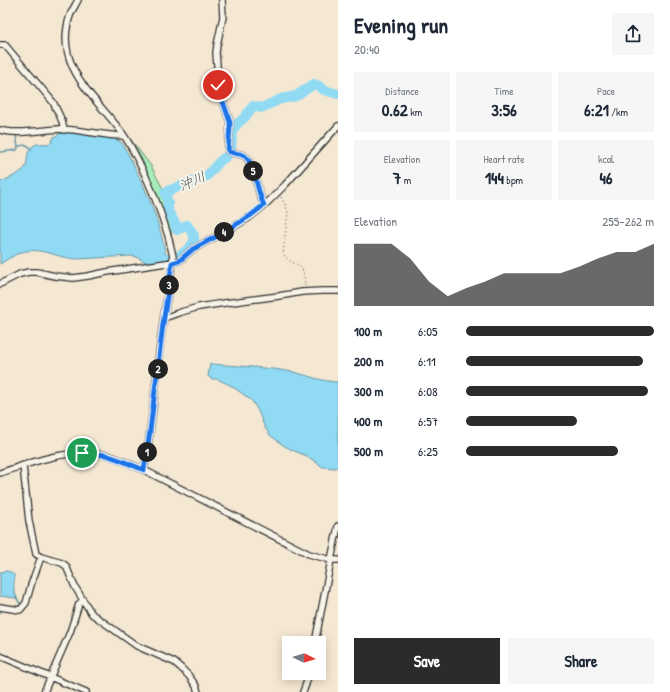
<!DOCTYPE html>
<html lang="en">
<head>
<meta charset="utf-8">
<style>
	body { margin:0; font-family:"Patrick Hand","Klee One",sans-serif; background:#f6f6f7; color:#1f2937; height:100vh; display:flex; flex-direction:column; font-size:15px; white-space:nowrap }
	* { box-sizing:border-box; margin:0 }
	p { font-size:13px; color:#747a83 }
	.icon { flex:none; width:22px; height:22px; fill:none; stroke:currentColor; stroke-width:2; stroke-linecap:round; stroke-linejoin:round }
	.map { position:relative; flex:1; overflow:hidden }
	.side { display:flex; flex-direction:column; background:#fff; width:332px }
	.side>* { flex:none }
	.needle { width:26px; rotate:95deg }
	.controls { position:absolute; left:282px; top:636px; display:grid; gap:8px }
	.controls a { display:grid; place-items:center; width:44px; height:44px; border-radius:0px; background:#fff; box-shadow:0 2px 10px #0003; font-size:20px }
	.pin { position:absolute; display:grid; place-items:center; width:34px; height:34px; color:#fff; margin:-17px; border:2px solid #fff; border-radius:50%; box-shadow:0 1px 4px #0007 }
	.km { position:absolute; width:20px; height:20px; margin:-10px; border-radius:50%; background:#222; color:#fff; font-size:11px; line-height:20px; text-align:center }
	.round { display:grid; place-items:center; flex:none; width:42px; height:42px; border-radius:0px; background:#f6f6f7 }
	.head { display:flex; align-items:center; justify-content:space-between; height:68px; padding:0 16px }
	h1 { font-size:22px; font-weight:700; line-height:30px }
	.stats { display:grid; grid-template-columns:repeat(3,1fr); gap:6px; height:68px; padding:4px 16px }
	.stats div { display:grid; align-content:center; border-radius:0px; background:#f6f6f7; text-align:center }
	.stats b { font-size:17px; font-weight:700 }
	.stats small { font-size:11px; font-weight:400 }
	.stats p { font-size:11px }
	.chart { height:112px; padding:8px 16px }
	.chart p { display:flex; justify-content:space-between }
	.chart svg { width:100%; height:72px; margin-top:4px; fill:#2b2b2b; opacity:.7 }
	.cta { display:flex; gap:8px; margin-top:auto; padding:8px 16px }
	.cta a { flex:1; height:46px; border-radius:0px; background:#2b2b2b; color:#fff; font-size:16px; font-weight:700; line-height:46px; text-align:center }
	.cta a+a { background:#f6f6f7; color:#1f2937 }
	ul { padding:0 16px; list-style:none; font-size:13px }
	li { display:grid; grid-template-columns:64px 48px 1fr; align-items:center; height:30px }
	li i { height:10px; border-radius:5px; background:#2b2b2b }
	main { display:flex; flex:1; min-height:0 }
	.map>svg:first-child { display:block }
	.green { fill:#a7edb9; stroke:#698c72 }
	.water { fill:#91daf3; stroke:#6894a3 }
	.lines { fill:none; stroke-linecap:round; stroke-linejoin:round }
	.stream { stroke:#6894a3; stroke-width:1.5 }
	.river { stroke:#91daf3; stroke-width:10 }
	.street-casing { stroke:#2b2b2b; stroke-width:8 }
	.path { stroke:#2b2b2b; stroke-width:1; stroke-dasharray:1 3; stroke-linecap:butt }
	.street { stroke:#f7f3e8; stroke-width:5.5 }
	.route-casing { stroke:#fff; stroke-width:8 }
	.route { stroke:#1a73e8; stroke-width:5 }
	.labels { text-anchor:middle; stroke-width:4; stroke-linejoin:round; paint-order:stroke }
	.water-label { font-size:14px; font-style:italic; fill:#44575d; stroke:#f7f3e8 }
</style>
</head>
<body>
<main>
<div class="map">
<svg width="338" height="692" viewBox="0 0 338 692">
	<rect width="100%" height="100%" fill="#f5e8d3"/>
	<filter id="ink" filterUnits="userSpaceOnUse"><feTurbulence type="fractalNoise" baseFrequency=".025" numOctaves="2"/><feDisplacementMap in="SourceGraphic" scale="8" xChannelSelector="R" yChannelSelector="G"/><feConvolveMatrix kernelMatrix="1 2 1 2 8 2 1 2 1" color-interpolation-filters="sRGB"/></filter>
	<g filter="url(#ink)">
		<path class="green" d="M124,131L151,166L163,189L167,203V211L172,220L171,227L172,246L138,154Z"/>
		<path class="water" d="M62,132H66L112,138L119,141L122,143C141,177 160,219 166,257L159,258L160,263L149,264L137,257L132,256L78,259C58,259 39,245 19,253C13,256 6,260 0,264V182C6,180 24,172 26,166C28,159 26,151 33,146C38,142 45,145 51,143L54,137L61,133Z
			M210,364C238,366 265,367 293,372C307,375 323,382 338,382V466L335,468L323,467L307,456L292,450L283,445L270,435L265,428L258,411L252,401L243,394L230,385L217,379H211L208,376Z
			M6,571C19,573 13,580 14,588C14,592 16,595 17,598H16L0,596V572Z"/>
		<g class="lines">
			<path class="stream" d="M18,146L27,145L32,150
				M0,152L17,150L18,148L16,134
				M16,597L21,605L19,607H16
				M0,613L2,608
				M0,653L48,673
				M41,692L46,680"/>
			<path class="river" d="M152,249L162,260L168,259
				M176,257C182,255 196,245 194,236C193,233 189,228 187,225L177,230L175,227V223L168,211V203L165,192L207,176L220,161L228,155L231,149L232,131L237,124L245,117L253,106L261,108L281,99L296,96L314,84L319,86L324,90L338,94"/>
			<defs>
				<path id="street" d="M78,0C76,4 73,9 71,13C51,65 96,97 123,134C132,147 139,162 146,177C155,197 163,218 169,239C170,245 172,251 173,257C173,264 171,271 170,278C168,293 165,308 163,323C156,372 153,422 144,470
					M222,0L223,17L217,45L216,53L219,90L230,122V127L228,149V151C234,155 240,152 246,157C255,167 257,192 264,205
					M0,45H5L53,102L62,121L64,130
					M0,130C14,135 43,130 59,129C81,129 102,136 124,136
					M0,284L20,274L29,272H37L55,276L73,278L88,276L107,272L179,261L193,249L221,234L250,217L265,205L285,185L338,126
					M164,318L181,312L199,307L225,303L279,296L302,292L322,291H338
					M23,466L29,521L36,554L41,557L62,563L66,566L75,587L83,600L92,614L137,646L174,662L181,668L189,676L196,686L198,692
					M0,473C31,463 59,451 92,454C97,454 103,454 107,455C120,459 132,465 144,470L309,554L331,560H338
					M0,607L20,610L26,603L31,585L41,557
					M315,643L331,560L338,526
					M0,656L86,692
					M44,692L70,632L79,604L83,600
					M303,692L306,684L309,673"/>
			</defs>
			<use href="#street" class="street-casing"/>
			<path class="path" d="M281,197L285,204L288,212L283,254C296,270 304,258 305,286"/>
			<use href="#street" class="street"/>
		</g>
	</g>
	<g class="lines" filter="url(#ink)">
		<defs>
			<path id="route" d="M82,453L106,455L120,460L144,470L150,431L163,324L172,263L179,261L193,249L221,234L250,216L264,205C257,192 255,166 246,157C240,152 234,155 228,151L230,127V122L219,90L218,85"/>
		</defs>
		<use href="#route" class="route-casing"/>
		<use href="#route" class="route"/>
	</g>
	<g class="labels">
		<g class="water-label">
			<text transform="translate(192 181) rotate(-24)" y="5">沖川</text>
		</g>
	</g>
</svg>
<div class="controls">
<a><svg class="needle" viewBox="-14 -14 28 28"><path d="M0-13l5 13h-10z" fill="#e53935"/><path d="M0 13l5-13h-10z" fill="#747a83"/></svg></a>
</div>
<div class="pin" style="left:82px;top:453px;background:#1e9e55"><svg class="icon" aria-label="arrive" viewBox="0 0 24 24"><path d="M6 21V4h12l-3 4 3 4H6"/></svg></div>
<div class="pin" style="left:218px;top:85px;background:#d93025"><svg class="icon" aria-label="check" viewBox="0 0 24 24"><path d="M5 12l5 5 9-10"/></svg></div>
<b class="km" style="left:147px;top:452px">1</b>
<b class="km" style="left:158px;top:369px">2</b>
<b class="km" style="left:169px;top:285px">3</b>
<b class="km" style="left:224px;top:232px">4</b>
<b class="km" style="left:253px;top:171px">5</b>
</div>
<section class="side">
<div class="head"><div><h1>Evening run</h1><p>20:40</p></div><a class="round"><svg class="icon" aria-label="share" viewBox="0 0 24 24"><path d="M12 15V3M7 8l5-5 5 5M5 13v7h14v-7"/></svg></a></div>
<div class="stats">
<div><p>Distance</p><b>0.62<small> km</small></b></div>
<div><p>Time</p><b>3:56</b></div>
<div><p>Pace</p><b>6:21<small> /km</small></b></div>
</div>
<div class="stats">
<div><p>Elevation</p><b>7<small> m</small></b></div>
<div><p>Heart rate</p><b>144<small> bpm</small></b></div>
<div><p>kcal</p><b>46</b></div>
</div>
<div class="chart"><p><span>Elevation</span>255–262 m</p>
<svg viewBox="0 0 160 44" preserveAspectRatio="none"><path d="M0 44V6L10 6L20 6L30 15L40 29L50 38L60 33L70 29L80 24L90 24L100 24L110 24L120 20L130 15L140 11L150 11L160 6V44z"/></svg>
</div>
<ul>
<li><b>100 m</b>6:05<i style="width:100%"></i></li>
<li><b>200 m</b>6:11<i style="width:94%"></i></li>
<li><b>300 m</b>6:08<i style="width:97%"></i></li>
<li><b>400 m</b>6:57<i style="width:59%"></i></li>
<li><b>500 m</b>6:25<i style="width:81%"></i></li>
</ul>
<div class="cta"><a>Save</a><a>Share</a></div>
</section>
</main>
</body>
</html>
